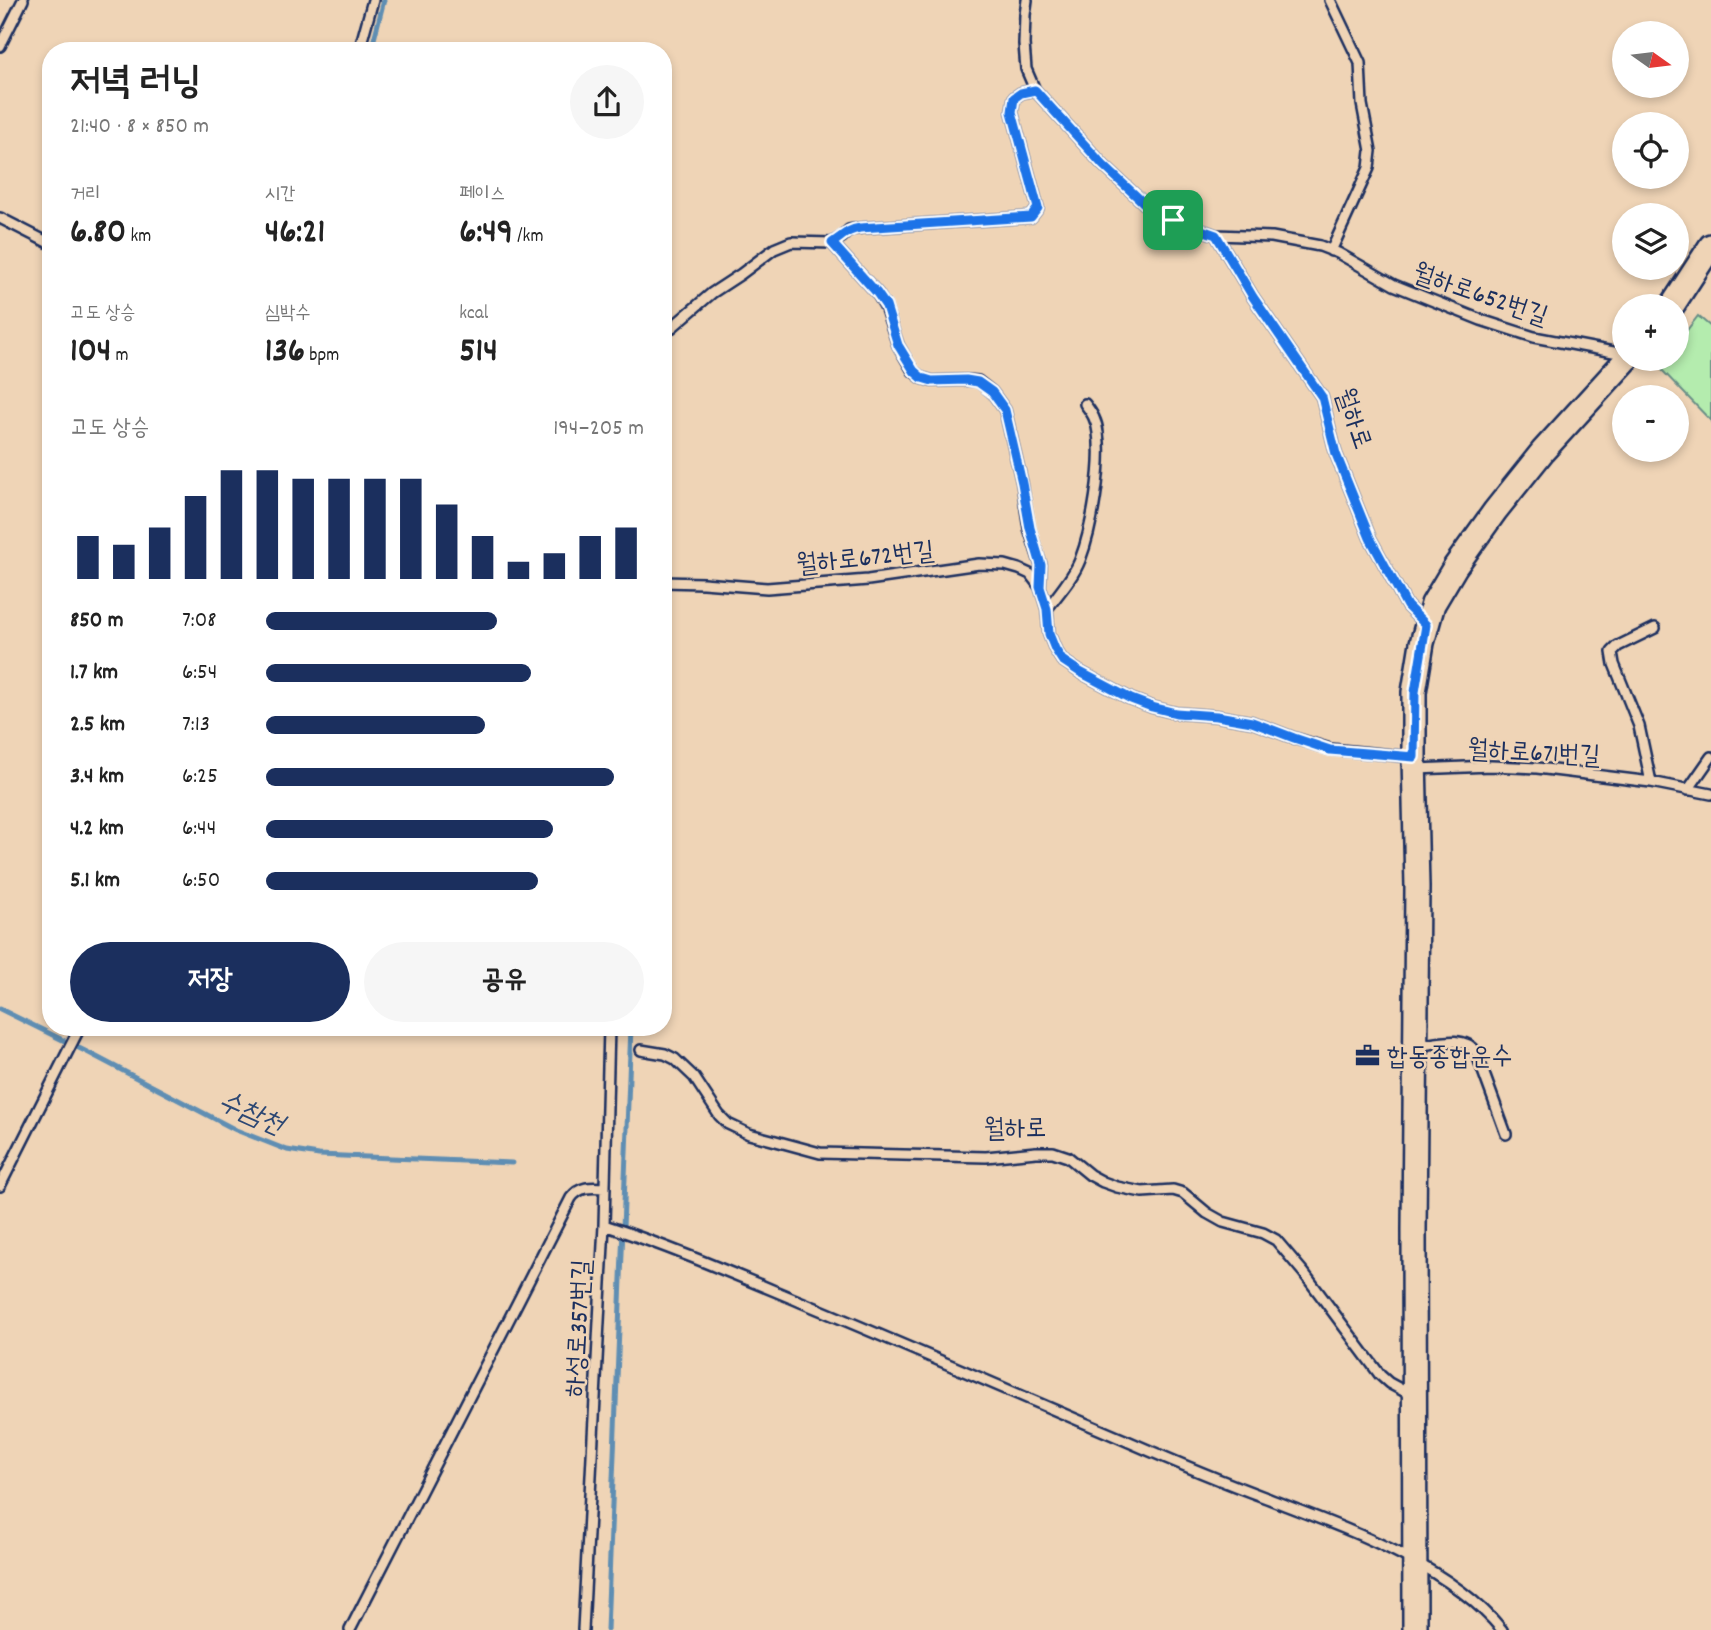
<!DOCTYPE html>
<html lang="ko">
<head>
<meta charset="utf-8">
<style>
	body { margin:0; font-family:Dekko,"Poor Story",sans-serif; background:#f6f6f6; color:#222; height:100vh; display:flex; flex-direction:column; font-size:26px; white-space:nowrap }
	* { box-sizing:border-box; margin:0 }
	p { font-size:23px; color:#767676 }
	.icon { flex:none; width:38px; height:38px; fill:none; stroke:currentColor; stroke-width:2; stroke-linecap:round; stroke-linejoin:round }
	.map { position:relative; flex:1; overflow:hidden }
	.side { position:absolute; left:42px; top:42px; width:630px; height:994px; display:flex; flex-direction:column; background:#fff; border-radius:28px; box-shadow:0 4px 10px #0003 }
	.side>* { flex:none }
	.needle { width:46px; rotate:104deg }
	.buttons { position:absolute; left:1612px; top:21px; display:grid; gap:14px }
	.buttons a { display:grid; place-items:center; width:77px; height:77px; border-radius:50%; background:#fff; box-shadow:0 4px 10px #0003; font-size:35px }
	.pin { position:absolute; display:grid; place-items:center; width:60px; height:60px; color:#fff; margin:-30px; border-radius:14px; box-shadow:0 4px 10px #0006 }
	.round { display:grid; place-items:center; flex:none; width:74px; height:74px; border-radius:37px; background:#f6f6f6 }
	.summary { display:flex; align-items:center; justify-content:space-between; height:119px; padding:0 28px }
	h1 { font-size:38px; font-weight:700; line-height:52px }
	.figures { display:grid; grid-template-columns:repeat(3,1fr); gap:10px; height:119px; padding:7px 28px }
	.figures div { display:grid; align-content:center }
	.figures b { font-size:35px; font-weight:700 }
	.figures small { font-size:19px; font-weight:400 }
	.figures p { font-size:19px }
	.chart { height:196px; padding:14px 28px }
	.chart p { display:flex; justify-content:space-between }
	.chart svg { width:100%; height:126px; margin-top:7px; stroke:#1b2f5e; stroke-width:6 }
	.button { display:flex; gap:14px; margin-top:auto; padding:14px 28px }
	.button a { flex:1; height:80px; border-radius:42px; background:#1b2f5e; color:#fff; font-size:28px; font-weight:700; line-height:80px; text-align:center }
	.button a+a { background:#f6f6f6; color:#222 }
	ul { padding:0 28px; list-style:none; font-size:23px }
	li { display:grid; grid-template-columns:112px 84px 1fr; align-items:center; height:52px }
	li i { height:18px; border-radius:9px; background:#1b2f5e }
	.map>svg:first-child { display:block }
	.green { fill:#b4ecae; stroke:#688e86; stroke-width:2 }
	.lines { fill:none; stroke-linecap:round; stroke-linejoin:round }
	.stream { stroke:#5e8eb3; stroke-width:5 }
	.service-casing { stroke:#1b2f5e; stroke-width:14 }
	.tertiary-casing { stroke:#1b2f5e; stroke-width:28 }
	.service { stroke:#efd4b6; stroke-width:9 }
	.tertiary { stroke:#efd4b6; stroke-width:23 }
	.route-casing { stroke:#fff; stroke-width:14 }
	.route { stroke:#1a73e8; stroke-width:9 }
	.labels { text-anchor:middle; stroke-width:5; stroke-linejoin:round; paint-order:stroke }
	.street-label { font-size:26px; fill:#1b2f5e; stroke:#efd4b6 }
	.poi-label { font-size:26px; fill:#1b2f5e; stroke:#efd4b6; text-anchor:start }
	.water-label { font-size:28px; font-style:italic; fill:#2c4773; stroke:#efd4b6 }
</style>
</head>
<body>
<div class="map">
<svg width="1711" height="1630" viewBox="0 0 1711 1630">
	<rect width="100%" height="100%" fill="#efd4b6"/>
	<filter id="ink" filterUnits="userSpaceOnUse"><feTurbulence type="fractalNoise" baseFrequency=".0143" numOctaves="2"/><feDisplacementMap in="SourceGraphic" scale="14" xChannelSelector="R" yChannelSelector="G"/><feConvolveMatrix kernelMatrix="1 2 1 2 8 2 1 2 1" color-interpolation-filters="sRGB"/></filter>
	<g filter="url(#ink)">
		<path class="green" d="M1698,316L1711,327V421L1658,366L1664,359H1676L1677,343Z"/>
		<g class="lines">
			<path class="stream" d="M371,51L384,0
				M0,1009L89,1053L236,1130L287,1150L319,1155L512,1163
				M607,1630L631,1027"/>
			<defs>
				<path id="service" d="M1027,0L1025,15L1024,44L1026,69L1035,90L1103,165L1147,206L1173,220L1216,235L1272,237L1320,246L1338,253L1394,285L1481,320L1534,337L1624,354
					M1330,0L1360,63L1362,104L1371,151L1369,168L1331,251
					M0,46L23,0
					M359,51L373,0
					M0,218L51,244
					M1216,235L1253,297L1322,397L1336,454L1370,538L1407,606L1425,624
					M832,243L877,293L885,306L898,345L913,371L922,378L932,381L966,380L978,381L992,392L1005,410L1022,483L1029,528L1041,565L1040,587
					M663,335L712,293L741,274L774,249L791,242L832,243L842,237L849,230L861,228L1031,217L1038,208L1012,112L1014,98L1021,93L1035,90
					M663,582L703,583L767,588L868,580L979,564L1005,565L1019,569L1030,574L1040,587L1047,609L1049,634L1055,649L1062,660L1080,672L1131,699L1152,707L1176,713L1217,716L1252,722L1294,738L1330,749L1412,757
					M1047,609C1058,594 1073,578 1080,560C1092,529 1103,465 1098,433C1097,421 1092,413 1085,404
					M1416,769L1491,766L1537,768L1651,782L1711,794
					M1651,782L1639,726L1614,664L1612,652L1618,646L1655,628
					M1688,790L1711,757
					M1417,1046C1435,1044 1464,1034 1476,1052L1506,1134
					M641,1050L665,1054L675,1059L694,1077L719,1115L728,1124L749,1134L772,1140L820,1153L986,1157L1036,1152H1053L1068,1157L1090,1175L1103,1182L1117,1187L1142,1192L1173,1190L1183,1193L1207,1213L1223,1222L1263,1233L1276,1240L1304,1273L1380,1375L1389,1383L1413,1396
					M0,1186L80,1027
					M604,1225C671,1247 736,1275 801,1302C910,1347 1019,1395 1127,1441C1173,1461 1218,1480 1264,1497C1344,1528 1447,1563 1502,1630
					M350,1630L571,1198C580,1186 591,1187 605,1188
					M583,1630L604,1225L609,1027"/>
				<path id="tertiary" d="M1672,306L1711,246
					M1415,1630L1414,1229L1417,887L1414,757V692L1422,643L1433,604L1455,567L1495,511L1543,451L1627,359"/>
			</defs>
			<use href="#service" class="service-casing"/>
			<use href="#tertiary" class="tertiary-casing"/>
			<use href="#service" class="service"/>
			<use href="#tertiary" class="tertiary"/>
		</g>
	</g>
	<g class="lines" filter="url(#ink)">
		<defs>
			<path id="route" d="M1035,90L1103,165L1147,206L1173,220L1216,235L1253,297L1322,397L1336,454L1370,538L1407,606L1426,625L1415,692L1414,757L1330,750L1294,738L1252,722L1217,716L1176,713L1152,707L1131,699L1080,672L1062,660L1055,649L1049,634L1047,609L1040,587L1041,565L1030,528L1022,483L1005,410L992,392L978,382L966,380L932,381L922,378L914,371L898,345L886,306L877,293L832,243C843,236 847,230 860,228L1031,217L1038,208L1012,112L1014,98L1021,93Z"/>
		</defs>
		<use href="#route" class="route-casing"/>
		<use href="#route" class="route"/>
	</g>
	<defs>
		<symbol id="office-bare" viewBox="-9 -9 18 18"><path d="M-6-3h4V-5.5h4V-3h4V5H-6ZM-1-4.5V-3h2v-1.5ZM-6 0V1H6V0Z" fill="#1b2f5e" stroke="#efd4b6" stroke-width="2.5" paint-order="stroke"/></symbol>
	</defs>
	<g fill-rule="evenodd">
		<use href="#office-bare" x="1350" y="1038" width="35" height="35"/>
	</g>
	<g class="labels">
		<g class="street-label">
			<text transform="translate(1481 293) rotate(19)" y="9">월하로652번길</text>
			<text transform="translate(1355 418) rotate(71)" y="9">월하로</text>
			<text transform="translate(865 556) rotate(-6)" y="9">월하로672번길</text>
			<text transform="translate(1534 751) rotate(3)" y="9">월하로671번길</text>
			<text transform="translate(1015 1127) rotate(-1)" y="9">월하로</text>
			<text transform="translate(577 1328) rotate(-87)" y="9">하성로357번길</text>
		</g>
		<g class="poi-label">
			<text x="1387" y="1064">합동종합운수</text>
		</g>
		<g class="water-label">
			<text transform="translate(252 1111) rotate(24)" y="10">수참천</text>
		</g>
	</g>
</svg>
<div class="buttons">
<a><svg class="needle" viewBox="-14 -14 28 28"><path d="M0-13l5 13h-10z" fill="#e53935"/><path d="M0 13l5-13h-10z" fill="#767676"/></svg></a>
<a><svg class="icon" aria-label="locate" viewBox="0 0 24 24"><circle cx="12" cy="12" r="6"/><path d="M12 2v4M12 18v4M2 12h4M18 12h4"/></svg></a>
<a><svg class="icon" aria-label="layers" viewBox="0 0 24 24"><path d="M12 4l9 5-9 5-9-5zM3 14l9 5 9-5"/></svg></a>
<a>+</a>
<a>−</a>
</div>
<div class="pin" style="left:1173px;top:220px;background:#1e9e55"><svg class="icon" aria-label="arrive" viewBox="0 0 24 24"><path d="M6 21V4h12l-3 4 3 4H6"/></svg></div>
<section class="side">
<div class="summary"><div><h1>저녁 러닝</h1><p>21:40 · 8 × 850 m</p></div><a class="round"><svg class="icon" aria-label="share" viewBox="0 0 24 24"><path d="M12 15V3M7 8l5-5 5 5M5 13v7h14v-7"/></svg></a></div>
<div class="figures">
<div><p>거리</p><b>6.80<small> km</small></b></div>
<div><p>시간</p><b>46:21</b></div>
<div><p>페이스</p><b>6:49<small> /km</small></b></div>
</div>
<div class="figures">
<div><p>고도 상승</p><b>104<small> m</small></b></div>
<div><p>심박수</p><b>136<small> bpm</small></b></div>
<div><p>kcal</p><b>514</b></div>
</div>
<div class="chart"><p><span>고도 상승</span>194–205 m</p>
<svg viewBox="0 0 160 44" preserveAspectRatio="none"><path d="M5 44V29M15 44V32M25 44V26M35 44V15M45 44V6M55 44V6M65 44V9M75 44V9M85 44V9M95 44V9M105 44V18M115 44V29M125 44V38M135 44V35M145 44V29M155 44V26"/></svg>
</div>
<ul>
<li><b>850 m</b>7:08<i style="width:61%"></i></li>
<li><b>1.7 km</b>6:54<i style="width:70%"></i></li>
<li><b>2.5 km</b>7:13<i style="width:58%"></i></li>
<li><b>3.4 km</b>6:25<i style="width:92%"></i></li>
<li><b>4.2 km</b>6:44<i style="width:76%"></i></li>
<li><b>5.1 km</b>6:50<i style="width:72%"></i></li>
</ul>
<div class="button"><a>저장</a><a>공유</a></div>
</section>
</div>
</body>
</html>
